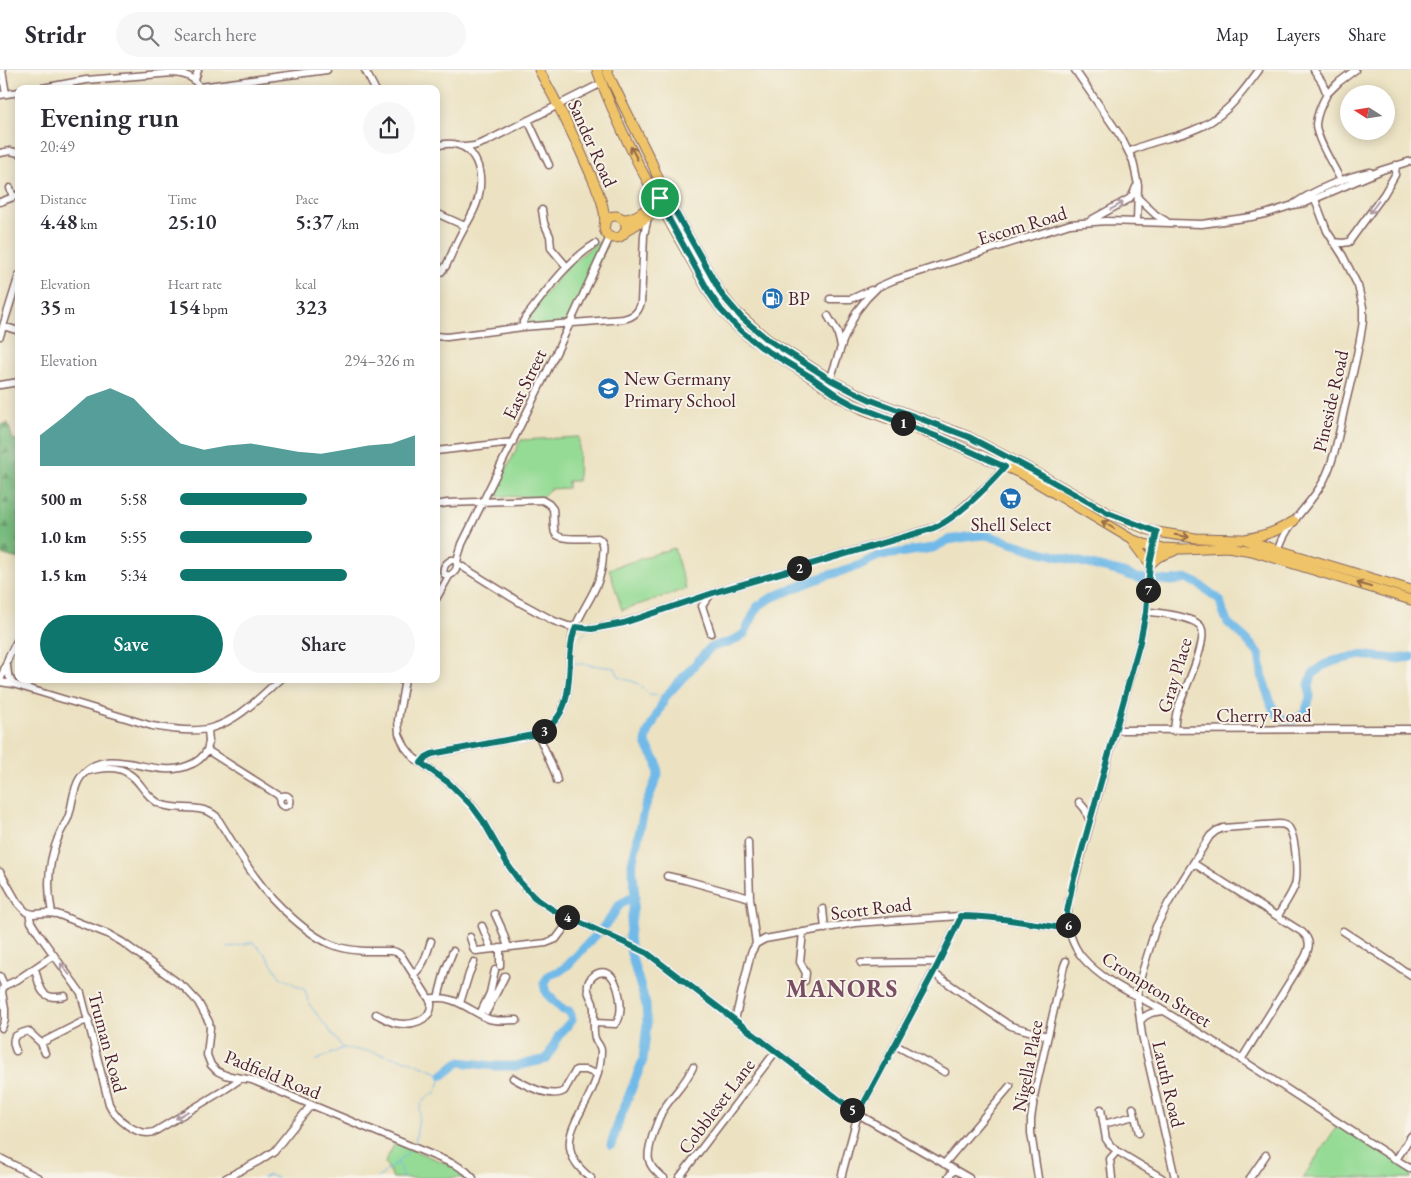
<!DOCTYPE html>
<html lang="en">
<head>
<meta charset="utf-8">
<style>
	body { margin:0; font-family:"EB Garamond",serif; background:#f7f7f7; color:#2b2b33; height:100vh; display:flex; flex-direction:column; font-size:19px; white-space:nowrap }
	* { box-sizing:border-box; margin:0 }
	p { font-size:16px; color:#7c7c81 }
	.icon { flex:none; width:28px; height:28px; fill:none; stroke:currentColor; stroke-width:2; stroke-linecap:round; stroke-linejoin:round }
	.map { position:relative; flex:1; overflow:hidden }
	.drawer { position:absolute; left:15px; top:15px; width:425px; height:598px; display:flex; flex-direction:column; background:#fff; border-radius:10px; box-shadow:0 2px 12px #0003 }
	.drawer>* { flex:none }
	.needle { width:32px; rotate:282deg }
	.buttons { position:absolute; left:1340px; top:15px; display:grid; gap:10px }
	.buttons a { display:grid; place-items:center; width:55px; height:55px; border-radius:50%; background:#fff; box-shadow:0 2px 12px #0003; font-size:25px }
	.pin { position:absolute; display:grid; place-items:center; width:42px; height:42px; color:#fff; margin:-21px; border:2px solid #fff; border-radius:50%; box-shadow:0 1px 5px #0007 }
	.km { position:absolute; width:25px; height:25px; margin:-12px; border-radius:50%; background:#222; color:#fff; font-size:14px; line-height:25px; text-align:center }
	.round { display:grid; place-items:center; flex:none; width:52px; height:52px; border-radius:26px; background:#f7f7f7 }
	.headline { display:flex; align-items:center; justify-content:space-between; height:85px; padding:0 25px }
	h1 { font-size:28px; font-weight:600; line-height:38px }
	.metrics { display:grid; grid-template-columns:repeat(3,1fr); gap:8px; height:85px; padding:5px 25px }
	.metrics div { display:grid; align-content:center }
	.metrics b { font-size:21px; font-weight:600 }
	.metrics small { font-size:14px; font-weight:400 }
	.metrics p { font-size:14px }
	.chart { height:140px; padding:10px 25px }
	.chart p { display:flex; justify-content:space-between }
	.chart svg { width:100%; height:90px; margin-top:5px; fill:#0f766e; opacity:.7 }
	.action { display:flex; gap:10px; margin-top:auto; padding:10px 25px }
	.action a { flex:1; height:58px; border-radius:30px; background:#0f766e; color:#fff; font-size:20px; font-weight:600; line-height:58px; text-align:center }
	.action a+a { background:#f7f7f7; color:#2b2b33 }
	ul { padding:0 25px; list-style:none; font-size:16px }
	li { display:grid; grid-template-columns:80px 60px 1fr; align-items:center; height:38px }
	li i { height:12px; border-radius:6px; background:#0f766e }
	header { display:flex; align-items:center; gap:30px; box-sizing:border-box; height:70px; padding:0 25px; background:#fff; border-bottom:1px solid #e1e1e2 }
	header strong { font-size:24px }
	nav { display:flex; gap:28px; margin-inline-start:auto; font-size:18px }
	.search { width:350px; height:45px; background:#f7f7f7; display:flex; align-items:center; gap:12px; box-sizing:border-box; padding:0 18px; border-radius:28px; color:#7c7c81; font-size:19px }
	.map>svg:first-child { display:block }
	.green { fill:#95db95; stroke:#707d60 }
	.forest { fill:url(#forest-firs); stroke:#616d54 }
	.lines { fill:none; stroke-linecap:round; stroke-linejoin:round }
	.stream { stroke:#6fb9e8; stroke-width:1 }
	.river { stroke:#6fb9e8; stroke-width:9 }
	.minor-casing { stroke:#836360; stroke-width:9 }
	.major-casing { stroke:#836360; stroke-width:11 }
	.minor { stroke:#fff; stroke-width:6 }
	.major { stroke:#efc469; stroke-width:9 }
	.oneway { stroke:#946947 }
	.oneway2 { stroke:#ae9aa0 }
	.route-casing { stroke:#fff; stroke-width:10 }
	.route { stroke:#0f766e; stroke-width:6 }
	.labels { text-anchor:middle; stroke-width:4; stroke-linejoin:round; paint-order:stroke }
	.street-label { font-size:19px; fill:#4a1f2b; stroke:#f7f3e8 }
	.poi-label { font-size:19px; fill:#4a1f2b; stroke:#f7f3e8; text-anchor:start }
	.district-label { font-size:24px; font-weight:bold; letter-spacing:1px; fill:#794e64; stroke:#f7f3e8 }
</style>
</head>
<body>
<header>
<strong>Stridr</strong>
<div class="search"><svg class="icon" aria-label="search" viewBox="0 0 24 24"><circle cx="10" cy="10" r="6"/><path d="M15 15l6 6"/></svg>Search here</div>
<nav><a>Map</a><a>Layers</a><a>Share</a></nav>
</header>
<div class="map">
<svg width="1411" height="1108" viewBox="0 0 1411 1108">
	<defs>
		<pattern id="forest-firs" width="22" height="20" patternUnits="userSpaceOnUse" patternTransform="scale(1.25)"><rect width="22" height="20" fill="#78bb7e"/><path d="M5 1l3.5 6h-7zM16 11l3.5 6h-7z" fill="#649767"/></pattern>
	</defs>
	<rect width="100%" height="100%" fill="#f7f3e8"/>
	<filter id="ink" filterUnits="userSpaceOnUse"><feTurbulence type="fractalNoise" baseFrequency=".02" numOctaves="2"/><feDisplacementMap in="SourceGraphic" scale="10" xChannelSelector="R" yChannelSelector="G"/><feConvolveMatrix kernelMatrix="1 2 1 2 8 2 1 2 1" color-interpolation-filters="sRGB"/></filter>
	<filter id="wash" filterUnits="userSpaceOnUse"><feTurbulence type="fractalNoise" baseFrequency=".0096" numOctaves="4" result="noise"/><feDisplacementMap in="SourceGraphic" scale="20" xChannelSelector="R" yChannelSelector="G"/><feGaussianBlur stdDeviation="1.12" result="paint"/><feColorMatrix in="noise" values="0 0 0 0 0 0 0 0 0 0 0 0 0 0 0 0 0 1.4 0 .05"/><feComposite in="paint" operator="in"/></filter>
	<g filter="url(#wash)">
		<rect width="100%" height="100%" fill="#ece2c2"/>
		<path class="green" d="M599,173L607,175L570,254L523,258V251L567,197L595,174Z
			M579,367L578,411H568V418L550,419L542,427L493,426L521,370Z
			M674,478L686,519L622,540L609,499Z
			M1339,1053L1411,1099V1108H1303Z
			M395,1073L455,1097L470,1108H393L385,1092Z"/>
		<path class="forest" d="M8,353L13,370L19,369V489L0,484V355Z"/>
		<g class="lines">
			<path class="stream" d="M581,567L586,562
				M574,593L615,598L619,607L637,613L650,625L666,626
				M228,878L253,872L266,885L280,907L305,920L309,934L343,978L373,982L409,991L443,1005L435,1023L427,1027L421,1034L415,1074
				M315,991L343,978
				M398,1092L403,1108
				M263,1108L269,1105L277,1108
				M378,1108L409,1082"/>
			<path class="river" d="M443,1005L459,992L495,996H516L547,989L559,965L572,950L571,945L569,941L563,940L546,923L544,914L549,905L560,901L568,895L608,852L620,834L635,826L632,794L645,737L658,705L657,693L646,674L647,665L666,626L710,578L721,574L729,573L744,564L758,536L773,527L820,508L858,496L878,486L933,478L948,470L973,466L986,465L1037,481L1120,502L1137,508L1172,511L1188,509L1197,513L1220,530L1223,542L1228,553L1245,568L1259,584L1263,610L1273,639L1281,648L1289,650L1296,649L1305,643L1310,627L1309,615L1312,605L1322,596L1334,591L1360,585L1395,589L1411,587
				M611,1075L620,1048L643,990L647,953L646,935L631,884L629,866L635,826"/>
		</g>
	</g>
	<g filter="url(#ink)">
		<g class="lines">
			<defs>
				<path id="minor" d="M2,0L6,24
					M365,0L375,19
					M1075,0L1121,67L1133,91L1138,115L1137,152
					M1314,0L1322,12L1327,24C1322,33 1317,43 1316,54C1316,69 1334,96 1341,111
					M195,10L198,0
					M200,17L327,0
					M37,19L86,10L173,3C186,4 195,7 200,19
					M1327,24L1339,12L1355,0
					M0,25L19,22
					M528,50L549,95
					M436,76C473,65 486,99 478,129C475,141 467,153 461,164C455,175 451,186 446,196L441,202L436,205
					M465,77L474,76L485,72L602,13
					M1129,82C1148,71 1171,69 1191,61C1224,49 1240,26 1259,0
					M0,83L10,81L19,83
					M10,118L13,127
					M1138,128L1156,145L1166,151
					M0,132L19,125
					M1294,134C1313,121 1347,106 1370,102
					M542,140L544,153L550,166L551,178L567,197
					M436,143L465,156
					M1091,150L1129,129L1133,124L1136,117
					M1333,172L1343,173L1349,172L1384,124L1395,105L1396,95
					M830,229H851L871,220
					M828,246L837,261L841,276
					M3,256L19,261
					M523,257V252L525,248C546,222 566,192 595,174
					M0,266L19,205
					M436,266L447,267L523,257L623,249C633,247 638,243 641,233L644,165L648,147
					M829,313L843,271L856,242L867,228L878,217L894,210L1070,154L1106,151L1202,154L1251,147L1265,144L1293,135L1305,133L1382,100L1411,91
					M0,315L19,312
					M436,381L513,372
					M1157,462L1150,494L1146,542L1140,572L1069,830C1066,850 1069,871 1082,887C1104,913 1137,925 1164,941C1248,992 1328,1047 1411,1099
					M1278,482C1285,453 1311,436 1324,410C1335,388 1339,363 1344,340C1351,311 1359,281 1363,251V237L1358,216L1343,186L1327,161L1313,124
					M458,494L519,532L554,551L568,556L592,559L623,553L719,521L939,456L951,448L990,413L1007,394
					M449,506L444,504C442,498 446,493 451,490H454L457,492
					M436,529L449,506C459,500 456,497 458,487C459,483 461,478 462,474L558,279L610,167
					M1146,542C1158,542 1195,547 1201,557C1209,570 1183,623 1178,638C1175,645 1175,653 1174,661
					M711,563L702,536L711,524
					M7,595L8,604L13,614
					M405,609L398,650L399,664L405,677L414,688L449,713L472,735L483,751L508,795L520,812L534,827L553,840L647,883L858,1044L969,1108
					M0,611L9,586L19,567
					M0,612L13,614L152,656C169,659 194,663 211,658C238,651 260,627 280,609
					M208,659L209,672L207,680L281,727
					M1116,660L1411,659
					M538,664L555,703L557,711
					M421,693L426,687L433,684L538,664C570,648 569,617 570,586C571,579 571,571 573,563C583,533 602,520 603,485C604,477 604,472 598,468C590,468 558,471 555,463C553,458 554,445 553,439L549,434L542,430L447,433L436,435
					M88,701C101,698 118,695 129,704C136,708 140,715 145,721C150,727 156,733 163,735C181,741 201,734 216,746C229,766 241,788 255,807C272,831 311,870 339,877C356,882 374,881 392,881L396,882L401,885L431,932C433,952 409,956 395,953C388,951 382,947 376,944
					M279.5 731a5.5 5.5 0 1 1 11 0a5.5 5.5 0 1 1-11 0Z
					M1079,732L1085,739L1090,752
					M748,772L750,828L756,874
					M1193,793L1302,862C1311,870 1310,877 1305,887L1241,990
					M0,802L17,832L26,842L33,844L47,843L57,844L108,864L122,872L185,918L198,932L209,952L210,958L207,985L211,995L217,1001L225,1005L252,1010L456,1095L466,1101L473,1108
					M667,806L685,810L750,828
					M823,839L825,859
					M29,843L31,852L38,863L81,923L109,1034C116,1049 137,1067 154,1062L224,1020L242,1008
					M52,843C47,818 48,792 58,768C60,761 65,755 68,748C73,735 72,720 80,708C106,671 152,710 187,696C196,693 203,688 207,680
					M495,844L501,857L508,877
					M482,856L491,878
					M1343,861L1411,905
					M803,862L800,892L806,903L805,911
					M470,867L474,880L476,881L546,873L556,869L571,849
					M500,878V896
					M861,893L939,892
					M35,898C40,919 41,931 65,926
					M933,903L1006,953L1011,956L1047,966
					M414,904C424,896 427,883 431,871
					M0,906L4,915L2,922L5,939V950L2,958
					M4,916L17,910L54,885
					M438,928L445,901L453,881
					M429,929C452,923 470,941 489,949C498,952 508,950 517,950
					M460,933L469,904L474,892
					M487,941L505,906
					M480,944L490,923L495,900
					M735,950L751,883L756,874L765,869L855,853L960,846C997,846 1033,854 1069,859
					M1140,951C1147,943 1153,942 1163,941
					M41,973L82,952L89,950
					M895,975L945,1002
					M16,981C10,967 14,965 28,961L41,973L45,983
					M513,1008C525,1015 551,1029 564,1021L576,1000H586L597,1004
					M1133,1038L1139,1063
					M1101,1039L1106,1069L1111,1076L1117,1081
					M1104,1054L1134,1046
					M0,1088L39,1108
					M1396,1090L1411,1066
					M944,1094L1010,1016
					M226,1108L259,1091L274,1081L311,1035
					M591,1108C558,1083 569,1062 586,1032C594,1017 601,998 601,981C601,975 596,973 595,968C593,964 594,944 594,938C593,929 589,927 588,920C586,909 597,900 607,903C619,907 626,946 615,954L595,953
					M664,1108C644,1095 647,1085 653,1064C656,1057 658,1049 662,1042C671,1026 685,1015 693,997
					M679,1108L776,981
					M841,1108L858,1044L937,895L960,849V846
					M948,1108L954,1099
					M1038,1108L1031,1063V1049L1035,1022L1064,896L1066,891
					M1112,1108L1110,1089L1117,1081L1162,1108
					M1175,1108L1142,965L1137,927L1141,906L1156,857L1169,832L1210,766L1216,761L1223,758L1279,754C1283,754 1286,755 1289,758C1296,768 1298,804 1295,815C1291,826 1283,836 1278,846
					M1250,1108L1266,1085"/>
				<path id="major" d="M539,0C558,34 575,68 590,103C598,122 605,134 605,155
					M597,0C625,79 670,151 710,224L721,239L733,253L751,269L811,307L841,328L862,339L941,368L1024,405L1131,469L1144,474L1163,478L1182,479L1227,477L1252,481L1411,530
					M607,0L611,10L652,93L665,125L719,221L734,240L767,269L831,310L852,321L871,330L969,367L1030,399L1108,443L1146,459L1157,462L1195,468L1242,469L1411,520
					M604 157a11 11 0 1 1 22 0a11 11 0 1 1-22 0Z
					M622,149C638,150 650,134 663,127
					M625,162L667,134
					M1245,469C1266,465 1276,462 1294,451
					M1133,471L1150,494L1158,487L1174,481"/>
			</defs>
			<use href="#minor" class="minor-casing"/>
			<use href="#major" class="major-casing"/>
			<use href="#minor" class="minor"/>
			<use href="#major" class="major"/>
		</g>
		<defs><path id="oneway-shaft" d="M-6 0H5M1.5-3L5.5 0L1.5 3" fill="none" stroke-width="1.6" stroke-linecap="round" stroke-linejoin="round" transform="scale(1.25)"/></defs>
		<g class="oneway">
			<use href="#oneway-shaft" transform="translate(634 83) rotate(-117)"/>
			<use href="#oneway-shaft" transform="translate(1108 455) rotate(-148)"/>
			<use href="#oneway-shaft" transform="translate(1182 466) rotate(10)"/>
			<use href="#oneway-shaft" transform="translate(1364 515) rotate(-163)"/>
		</g>
		<g class="oneway2">
			<use href="#oneway-shaft" transform="translate(1117 136) rotate(-29)"/>
			<use href="#oneway-shaft" transform="translate(1374 137) rotate(127)"/>
			<use href="#oneway-shaft" transform="translate(65 899) rotate(-127)"/>
			<use href="#oneway-shaft" transform="translate(182 1045) rotate(149)"/>
		</g>
	</g>
	<g class="lines" filter="url(#ink)">
		<defs>
			<path id="route" d="M666,125L722,225L741,247L767,269L831,310L852,321L871,330L969,367L1030,399L1108,443L1157,462L1150,494L1146,542L1140,572L1073,812L1067,842L1069,859C1033,854 997,846 960,846V849L937,896L858,1044L647,883L553,840L534,827L520,812L508,795L483,751L472,736L449,713L421,693L426,687L432,684L538,664C569,648 569,619 570,588C571,577 571,567 576,557L592,559L624,553L719,521L931,459C956,450 987,417 1005,397L941,368L854,335L841,328L811,307L761,277L741,261L733,253L721,240L710,224L658,129Z"/>
		</defs>
		<use href="#route" class="route-casing"/>
		<use href="#route" class="route"/>
	</g>
	<defs>
		<symbol id="fuel-disc" viewBox="-11 -11 22 22"><circle r="9.5" fill="#1f6fb2" stroke="#f7f3e8"/><path d="M-5.5-6h7V0h2V4h1.3V-2.5L3-4.5l.8-.8L6-3V5H2.5V1h-1V6h-7ZM-4.2-4.7v3.2H.2V-4.7Z" fill="#fff"/></symbol>
		<symbol id="school-disc" viewBox="-11 -11 22 22"><circle r="9.5" fill="#1f6fb2" stroke="#f7f3e8"/><path d="M0-5L7-2L0 1L-7-2ZM-4 1L0 2.5L4 1V4Q0 6-4 4Z" fill="#fff"/></symbol>
		<symbol id="supermarket-disc" viewBox="-11 -11 22 22"><circle r="9.5" fill="#1f6fb2" stroke="#f7f3e8"/><path d="M-6-5.5h2.5l.6 2H6L4.5 2H-2.5L-4.4-4H-6ZM-1.5 3.2a1.3 1.3 0 1 0 .1 0ZM3 3.2a1.3 1.3 0 1 0 .1 0Z" fill="#fff"/></symbol>
	</defs>
	<g fill-rule="evenodd">
		<use href="#fuel-disc" x="760" y="216" width="25" height="25"/>
		<use href="#school-disc" x="596" y="306" width="25" height="25"/>
		<use href="#supermarket-disc" x="998" y="416" width="25" height="25"/>
	</g>
	<g class="labels">
		<g class="street-label">
			<text transform="translate(593 73) rotate(66)" y="7">Sander Road</text>
			<text transform="translate(1022 155) rotate(-17)" y="7">Escom Road</text>
			<text transform="translate(524 314) rotate(-64)" y="7">East Street</text>
			<text transform="translate(1330 331) rotate(-77)" y="7">Pineside Road</text>
			<text transform="translate(1174 605) rotate(-73)" y="7">Gray Place</text>
			<text x="1264" y="652">Cherry Road</text>
			<text transform="translate(871 838) rotate(-7)" y="7">Scott Road</text>
			<text transform="translate(1157 919) rotate(32)" y="7">Crompton Street</text>
			<text transform="translate(108 972) rotate(75)" y="7">Truman Road</text>
			<text transform="translate(1027 996) rotate(-79)" y="7">Nigella Place</text>
			<text transform="translate(273 1004) rotate(22)" y="7">Padfield Road</text>
			<text transform="translate(1169 1014) rotate(77)" y="7">Lauth Road</text>
			<text transform="translate(716 1036) rotate(-53)" y="7">Cobbleset Lane</text>
		</g>
		<g class="poi-label">
			<text x="788" y="235">BP</text>
			<text x="624" y="315">New Germany<tspan x="624" dy="22">Primary School</tspan></text>
			<text x="1011" y="461" text-anchor="middle">Shell Select</text>
		</g>
		<g class="district-label">
			<text x="842" y="927">MANORS</text>
		</g>
	</g>
</svg>
<div class="buttons">
<a><svg class="needle" viewBox="-14 -14 28 28"><path d="M0-13l5 13h-10z" fill="#e53935"/><path d="M0 13l5-13h-10z" fill="#7c7c81"/></svg></a>
</div>
<div class="pin" style="left:660px;top:128px;background:#1e9e55"><svg class="icon" aria-label="arrive" viewBox="0 0 24 24"><path d="M6 21V4h12l-3 4 3 4H6"/></svg></div>
<b class="km" style="left:903px;top:353px">1</b>
<b class="km" style="left:799px;top:498px">2</b>
<b class="km" style="left:544px;top:661px">3</b>
<b class="km" style="left:567px;top:847px">4</b>
<b class="km" style="left:852px;top:1040px">5</b>
<b class="km" style="left:1068px;top:855px">6</b>
<b class="km" style="left:1148px;top:520px">7</b>
<section class="drawer">
<div class="headline"><div><h1>Evening run</h1><p>20:49</p></div><a class="round"><svg class="icon" aria-label="share" viewBox="0 0 24 24"><path d="M12 15V3M7 8l5-5 5 5M5 13v7h14v-7"/></svg></a></div>
<div class="metrics">
<div><p>Distance</p><b>4.48<small> km</small></b></div>
<div><p>Time</p><b>25:10</b></div>
<div><p>Pace</p><b>5:37<small> /km</small></b></div>
</div>
<div class="metrics">
<div><p>Elevation</p><b>35<small> m</small></b></div>
<div><p>Heart rate</p><b>154<small> bpm</small></b></div>
<div><p>kcal</p><b>323</b></div>
</div>
<div class="chart"><p><span>Elevation</span>294–326 m</p>
<svg viewBox="0 0 160 44" preserveAspectRatio="none"><path d="M0 44V29L10 20L20 10L30 6L40 11L50 23L60 33L70 36L80 34L90 33L100 35L110 37L120 38L130 36L140 34L150 33L160 29V44z"/></svg>
</div>
<ul>
<li><b>500 m</b>5:58<i style="width:54%"></i></li>
<li><b>1.0 km</b>5:55<i style="width:56%"></i></li>
<li><b>1.5 km</b>5:34<i style="width:71%"></i></li>
</ul>
<div class="action"><a>Save</a><a>Share</a></div>
</section>
</div>
</body>
</html>
